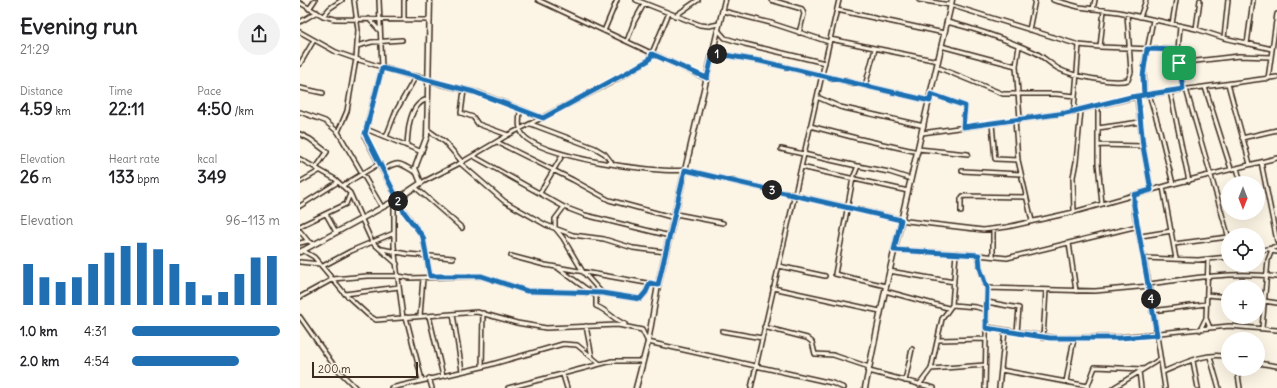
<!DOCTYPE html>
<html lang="en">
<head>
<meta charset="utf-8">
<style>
	body { margin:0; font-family:Delius,sans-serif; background:#f2f2f2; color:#202124; height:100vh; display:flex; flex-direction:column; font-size:15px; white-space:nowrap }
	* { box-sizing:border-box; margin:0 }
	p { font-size:13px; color:#757577 }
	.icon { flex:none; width:22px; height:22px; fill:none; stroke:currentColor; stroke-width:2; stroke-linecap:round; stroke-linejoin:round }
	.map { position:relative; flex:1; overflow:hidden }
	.drawer { display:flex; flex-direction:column; background:#fff; width:300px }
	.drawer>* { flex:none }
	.needle { width:26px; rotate:180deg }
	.tools { position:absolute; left:921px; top:176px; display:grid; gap:8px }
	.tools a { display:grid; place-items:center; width:44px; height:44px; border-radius:50%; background:#fff; box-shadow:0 4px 16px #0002; font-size:20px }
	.scale { position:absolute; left:12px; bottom:10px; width:106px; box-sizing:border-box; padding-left:4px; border:2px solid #3b2a1e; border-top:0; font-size:11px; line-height:14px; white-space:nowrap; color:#3b2a1e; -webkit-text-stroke:3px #fcf5e5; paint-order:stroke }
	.pin { position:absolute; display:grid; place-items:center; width:34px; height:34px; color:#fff; margin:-17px; border-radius:8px; box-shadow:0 2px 6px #0006 }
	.km { position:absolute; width:20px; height:20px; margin:-10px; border-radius:50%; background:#222; color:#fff; font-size:11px; line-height:20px; text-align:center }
	.round { display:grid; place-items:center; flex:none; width:42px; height:42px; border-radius:21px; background:#f2f2f2 }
	.summary { display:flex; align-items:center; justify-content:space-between; height:68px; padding:0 20px }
	h1 { font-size:22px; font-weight:700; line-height:30px }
	.stats { display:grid; grid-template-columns:repeat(3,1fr); gap:6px; height:68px; padding:4px 20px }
	.stats div { display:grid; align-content:center }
	.stats b { font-size:17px; font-weight:700 }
	.stats small { font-size:11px; font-weight:400 }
	.stats p { font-size:11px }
	.chart { height:112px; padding:8px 20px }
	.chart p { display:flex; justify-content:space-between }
	.chart svg { width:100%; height:72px; margin-top:4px; stroke:#1f6fb2; stroke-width:6 }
	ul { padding:0 20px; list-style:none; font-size:13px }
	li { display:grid; grid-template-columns:64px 48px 1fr; align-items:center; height:30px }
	li i { height:10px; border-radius:5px; background:#1f6fb2 }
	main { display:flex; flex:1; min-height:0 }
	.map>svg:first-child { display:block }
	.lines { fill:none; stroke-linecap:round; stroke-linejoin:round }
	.minor-casing { stroke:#3b2a1e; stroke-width:6 }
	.tertiary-casing { stroke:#3b2a1e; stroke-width:7 }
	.minor { stroke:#fcf5e5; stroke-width:3 }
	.tertiary { stroke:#fcf5e5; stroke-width:4 }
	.route-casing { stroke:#fff; stroke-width:8 }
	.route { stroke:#1f6fb2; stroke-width:5 }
</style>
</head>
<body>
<main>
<section class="drawer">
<div class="summary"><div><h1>Evening run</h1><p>21:29</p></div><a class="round"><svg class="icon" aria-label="share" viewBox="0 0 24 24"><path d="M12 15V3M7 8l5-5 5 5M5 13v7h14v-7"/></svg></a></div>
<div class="stats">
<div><p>Distance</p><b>4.59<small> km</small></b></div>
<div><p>Time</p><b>22:11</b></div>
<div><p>Pace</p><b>4:50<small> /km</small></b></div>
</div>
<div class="stats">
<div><p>Elevation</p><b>26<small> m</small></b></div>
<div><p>Heart rate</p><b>133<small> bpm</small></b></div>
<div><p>kcal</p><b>349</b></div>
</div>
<div class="chart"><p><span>Elevation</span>96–113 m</p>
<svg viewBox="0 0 160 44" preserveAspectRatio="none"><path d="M5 44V19M15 44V27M25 44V30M35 44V27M45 44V19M55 44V12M65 44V8M75 44V6M85 44V10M95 44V19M105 44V30M115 44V38M125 44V36M135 44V25M145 44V15M155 44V14"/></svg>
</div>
<ul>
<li><b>1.0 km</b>4:31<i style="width:100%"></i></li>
<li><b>2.0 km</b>4:54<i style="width:72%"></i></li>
</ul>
</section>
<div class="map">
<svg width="977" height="388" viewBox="0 0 977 388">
	<rect width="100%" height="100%" fill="#fcf5e5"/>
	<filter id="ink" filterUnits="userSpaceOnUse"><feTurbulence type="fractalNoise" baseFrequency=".025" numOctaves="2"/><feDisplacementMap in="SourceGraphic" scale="8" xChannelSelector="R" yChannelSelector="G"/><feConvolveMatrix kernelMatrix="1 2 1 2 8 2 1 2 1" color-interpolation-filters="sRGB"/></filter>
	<g filter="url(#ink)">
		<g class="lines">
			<defs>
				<path id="minor" d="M79,0L82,68L69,117L65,137L104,211L123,237L130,276
					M238,0L407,79
					M336,0L400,25L409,26L419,24
					M471,0L502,9L504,14L499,33
					M619,0L650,5L779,45
					M753,0L779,7L819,12L896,29L924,38L972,49
					M0,3L23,16L35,19L130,20
					M9,9L15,0
					M793,9L795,0
					M537,10L644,33
					M423,11L471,23L529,42
					M23,16L30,8L42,0
					M375,16L398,0
					M840,17L846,0
					M69,19L80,31
					M104,19V0
					M0,22L17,12
					M647,22C676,29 705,39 734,52C743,56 750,64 759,69C772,76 814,84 828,80L831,72L827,14
					M872,24L876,0
					M896,29L900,0
					M418,30L425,38L445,44L525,63
					M729,30L735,0
					M304,31L317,0
					M0,32L36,52L56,59L107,75L122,77L140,84L179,93L243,118
					M924,38L928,0
					M530,39L638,61
					M327,41L334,22L344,4
					M947,44L953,0
					M57,46L72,42L102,40
					M641,46L716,66
					M719,46L716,66L720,119
					M800,47L804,10
					M878,50L880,26
					M413,53L460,61L630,101
					M879,63L939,56L971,57
					M0,64L14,40
					M637,67L703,94H756L775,96
					M968,79L977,14
					M928,84L950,164
					M565,86L575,49
					M905,87L931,169
					M0,88L23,93
					M886,89L928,235
					M164,90L161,113L173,117L178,124L208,135
					M870,91L889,181
					M631,94L665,106L663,127
					M849,94L860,131L873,184
					M844,95V66L853,20
					M837,96L843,146L851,190
					M517,97L540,107L624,126
					M798,106V163L802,204
					M220,109C220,118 217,127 223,135C240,157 357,174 385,170L607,221L683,230L707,227L774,212L873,184L977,158
					M774,111L779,45L800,47L878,50L883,89
					M0,112L25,121L38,132L82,207
					M715,120L718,160L732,221
					M692,123L695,159L718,160
					M231,124L295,148L305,154L312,163
					M510,126L556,138L618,152
					M798,128L840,122
					M66,129L122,152
					M128,130L145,142L162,162
					M38,132L47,111L56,59L58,30L54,0
					M622,133L766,113L844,95L977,77
					M0,134L10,139L27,152L16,168
					M86,137L96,111L116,76
					M942,138L977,130
					M197,142L273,180L309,200L375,218
					M799,145L843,146
					M107,146C108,129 109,104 128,99
					M481,149L557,166
					M618,149L668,154
					M173,156L264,207L285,215L370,236
					M0,159L35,179L50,193L72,242L97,264
					M961,162L977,241
					M160,163L204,201L246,225L273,235L304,239L333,248L366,252
					M501,167L608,191
					M937,168L941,183
					M83,170C100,159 100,164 115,172
					M662,171L720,174
					M0,182L19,171
					M121,183L162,162L208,135L312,82L349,60L369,13
					M42,186L80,163
					M115,187L162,228
					M863,187L876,259
					M240,193L263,154
					M834,195V211L849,284L865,388
					M94,201V246L103,318
					M0,206L38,182
					M264,207L255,219V228L263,238L283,272L302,293L340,299L346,292L350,283
					M661,212V199L663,196L726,197
					M774,212L773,177L776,162L781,110
					M948,213L949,216
					M26,214L36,232
					M376,214L423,223
					M0,226L46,204L50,194
					M693,229V256
					M0,231L8,241
					M841,236L872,231
					M0,243L8,241L14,244
					M769,243L776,291
					M874,244L928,237
					M82,249L107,254L153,258
					M2,250L14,257L45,294L68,315L76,320L177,312L217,323L246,328L318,325L342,330L348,342L532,383L544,388
					M594,250L668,254L707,258L838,226
					M958,251L977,247
					M971,251L977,252
					M679,255L680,268L687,288L685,388
					M211,256L245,265L358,285
					M844,258L898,260L928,257
					M908,260L906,318L910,328
					M0,262L20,264
					M23,266L51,251L94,233
					M479,266L525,276
					M258,268L296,296V306C307,310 314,320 325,324
					M589,271L654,282
					M849,284C890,278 936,271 977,277
					M586,286L535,274L553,178L558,166L589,172L611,179
					M473,288L580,311
					M687,288L795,291L849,286
					M585,291L648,308
					M45,294L99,287
					M907,295L928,297
					M0,297L33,279L67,276H98L110,278L181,276L227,291L302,293
					M958,300L977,303
					M687,302L719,308L717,332
					M652,305L676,307L686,310
					M852,311L906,304
					M153,314L162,371
					M120,316L123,278
					M129,316L143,376
					M0,317L35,367L56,388
					M106,317L122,380
					M286,326L292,357
					M464,327L507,338L512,342L515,354L533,355L569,367
					M686,327L756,338L820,337L929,326L977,330
					M962,328L968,260L973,247
					M900,330L906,318
					M422,331L462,338
					M743,338L746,290
					M639,340L686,339
					M910,357L919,388
					M893,361L898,388
					M958,363L977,366
					M182,367L183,313
					M631,369L642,319L652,305L656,253
					M937,369L940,388
					M701,370L788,386
					M569,371L634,388
					M839,371L841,388
					M863,372C882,364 907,351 928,357
					M263,375L267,388
					M129,378L132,388
					M605,381L612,349
					M766,382L774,338
					M619,385L631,369L685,365
					M91,388L182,367L263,344L277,345L300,364
					M208,388L312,361H343
					M451,388L539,0
					M699,388L705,331
					M787,388L795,367L843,369
					M813,388L860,359"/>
				<path id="tertiary" d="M0,252L94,201L121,183L115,168L127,136L130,0
					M336,388L348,342L358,285L425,0
					M565,388L585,291L652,0"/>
			</defs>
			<use href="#minor" class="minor-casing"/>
			<use href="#tertiary" class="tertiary-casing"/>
			<use href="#minor" class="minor"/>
			<use href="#tertiary" class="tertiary"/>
		</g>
	</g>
	<g class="lines" filter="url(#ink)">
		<defs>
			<path id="route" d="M879,63L883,89L831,97L766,113L663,127L665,106L631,94L630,101L460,61L413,53L407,78L352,54L349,60L330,71L243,118L174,92L82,68L65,134L104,212L123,237L130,276H181L227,291L302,293L340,299L346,292L350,283L358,285L385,170L601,220L594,250L679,255L680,268L687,288L686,328L750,338H820L857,335L834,206V195L851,190L843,146L838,96L844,95L843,76L847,49L878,50L879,63"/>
		</defs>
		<use href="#route" class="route-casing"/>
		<use href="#route" class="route"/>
	</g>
</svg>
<div class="tools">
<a><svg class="needle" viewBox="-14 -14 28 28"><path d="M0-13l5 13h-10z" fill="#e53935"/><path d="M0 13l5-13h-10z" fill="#757577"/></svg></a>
<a><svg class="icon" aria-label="locate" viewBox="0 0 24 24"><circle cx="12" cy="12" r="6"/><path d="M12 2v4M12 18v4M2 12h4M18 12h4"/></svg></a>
<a>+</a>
<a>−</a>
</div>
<div class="scale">200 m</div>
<div class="pin" style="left:879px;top:63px;background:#1e9e55"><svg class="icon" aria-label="arrive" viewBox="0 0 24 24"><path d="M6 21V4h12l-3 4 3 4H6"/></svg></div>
<b class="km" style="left:417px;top:54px">1</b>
<b class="km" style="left:98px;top:201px">2</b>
<b class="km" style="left:472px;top:190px">3</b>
<b class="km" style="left:851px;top:299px">4</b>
</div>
</main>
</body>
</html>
